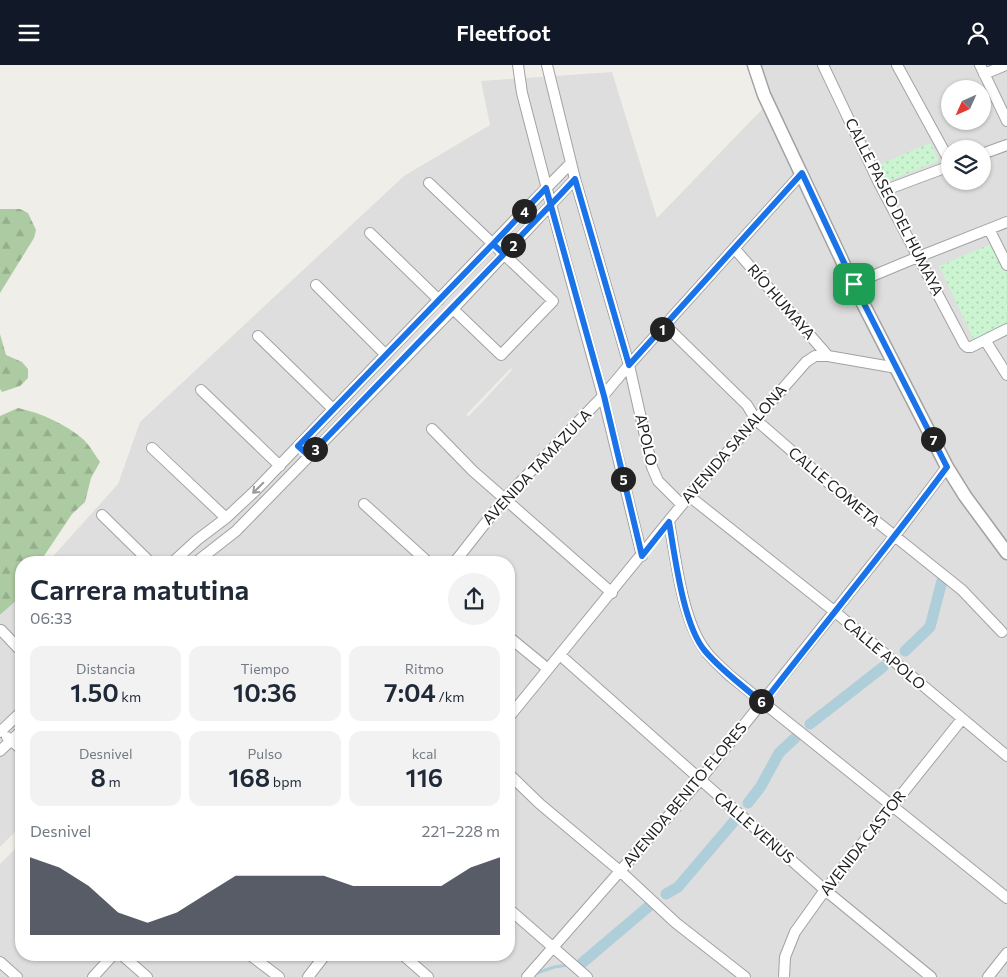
<!DOCTYPE html>
<html lang="es">
<head>
<meta charset="utf-8">
<style>
	body { margin:0; font-family:Commissioner,sans-serif; background:#f2f2f3; color:#1f2937; height:100vh; display:flex; flex-direction:column; font-size:19px; white-space:nowrap }
	* { box-sizing:border-box; margin:0 }
	p { font-size:16px; color:#747a83 }
	.icon { flex:none; width:28px; height:28px; fill:none; stroke:currentColor; stroke-width:2; stroke-linecap:round; stroke-linejoin:round }
	.map { position:relative; flex:1; overflow:hidden }
	.details { position:absolute; left:15px; top:491px; width:500px; height:405px; display:flex; flex-direction:column; background:#fff; border-radius:20px; box-shadow:0 1px 4px #0004 }
	.details>* { flex:none }
	.needle { width:32px; rotate:225deg }
	.fabs { position:absolute; left:941px; top:15px; display:grid; gap:10px }
	.fabs a { display:grid; place-items:center; width:50px; height:50px; border-radius:50%; background:#fff; box-shadow:0 1px 4px #0004; font-size:25px }
	.pin { position:absolute; display:grid; place-items:center; width:42px; height:42px; color:#fff; margin:-21px; border-radius:10px; box-shadow:0 2px 8px #0006 }
	.km { position:absolute; width:25px; height:25px; margin:-12px; border-radius:50%; background:#222; color:#fff; font-size:14px; line-height:25px; text-align:center }
	.round { display:grid; place-items:center; flex:none; width:52px; height:52px; border-radius:26px; background:#f2f2f3 }
	.headline { display:flex; align-items:center; justify-content:space-between; height:85px; padding:0 15px }
	h1 { font-size:28px; font-weight:600; line-height:38px }
	.metrics { display:grid; grid-template-columns:repeat(3,1fr); gap:8px; height:85px; padding:5px 15px }
	.metrics div { display:grid; align-content:center; border-radius:12px; background:#f2f2f3; text-align:center }
	.metrics b { font-size:25px; font-weight:600 }
	.metrics small { font-size:14px; font-weight:400 }
	.metrics p { font-size:14px }
	.chart { height:140px; padding:10px 15px }
	.chart p { display:flex; justify-content:space-between }
	.chart svg { width:100%; height:90px; margin-top:5px; fill:#111827; opacity:.7 }
	header { display:flex; justify-content:space-between; align-items:center; height:65px; padding:0 15px; background:#111827; color:#fff; font-size:22px; font-weight:600 }
	.map>svg:first-child { display:block }
	.residential { fill:#dfdede; fill-rule:evenodd }
	.forest { fill:url(#forest-firs) }
	.park { fill:url(#park-dots) }
	.lines { fill:none; stroke-linecap:round; stroke-linejoin:round }
	.stream { stroke:#aeced9; stroke-width:3 }
	.canal { stroke:#aeced9; stroke-width:11 }
	.minor-casing { stroke:#a2a2a2; stroke-width:12 }
	.tertiary-casing { stroke:#a2a2a2; stroke-width:15 }
	.minor { stroke:#fff; stroke-width:10 }
	.tertiary { stroke:#fff; stroke-width:12 }
	.oneway { stroke:#9b9b9b }
	.route-casing { stroke:#fff; stroke-width:10 }
	.route { stroke:#1a73e8; stroke-width:6 }
	.labels { text-anchor:middle; stroke-width:4; stroke-linejoin:round; paint-order:stroke }
	.street-label { font-size:15px; fill:#212121; stroke:#fff }
</style>
</head>
<body>
<header><svg class="icon" aria-label="menu" viewBox="0 0 24 24"><path d="M4 6h16M4 12h16M4 18h16"/></svg>Fleetfoot<svg class="icon" aria-label="person" viewBox="0 0 24 24"><circle cx="12" cy="8" r="4"/><path d="M4 21q1-7 8-7t8 7"/></svg></header>
<div class="map">
<svg width="1007" height="912" viewBox="0 0 1007 912">
	<defs>
		<pattern id="forest-firs" width="22" height="20" patternUnits="userSpaceOnUse" patternTransform="scale(1.25)"><rect width="22" height="20" fill="#adcba2"/><path d="M5 1l3.5 6h-7zM16 11l3.5 6h-7z" fill="#95ae8b"/></pattern>
		<pattern id="park-dots" width="8" height="8" patternUnits="userSpaceOnUse" patternTransform="scale(1.25)"><rect width="8" height="8" fill="#cbf4d0"/><path d="M2 2h.1M6 6h.1" fill="none" stroke="#aed1b2" stroke-width="1.8" stroke-linecap="round"/></pattern>
	</defs>
	<rect width="100%" height="100%" fill="#f0eee9"/>
	<path class="residential" d="M756,0H1007V912H0V799L21,778V890H509V498L48,497L118,419L140,357L404,111L490,60L481,16L612,7L657,153L769,37ZM950,24H982V56H950ZM950,84H982V116H950ZM511,303L512,305L469,351L466,350Z
		M21,527V761L0,782V551Z"/>
	<path class="forest" d="M0,144H20L28,148L36,165L34,173L0,228Z
		M0,269L6,290L22,297L28,304V313L20,321L2,327L0,324Z
		M18,343C41,348 66,359 84,375C90,381 95,390 100,397L91,413L85,437L72,449L40,497L21,498V531L0,550V351Z"/>
	<path class="park" d="M930,78L939,96L888,116L878,100Z
		M998,176L1007,193V259L974,275L939,201Z"/>
	<g class="lines">
		<path class="stream" d="M575,899L582,898
			M534,909L554,902L569,900"/>
		<path class="canal" d="M905,586L930,562L943,512
			M810,659L883,602
			M748,738L761,721L779,688L795,673
			M666,829L678,822L736,754
			M582,898L648,842"/>
		<defs>
			<path id="minor" d="M518,0L522,28L565,193L603,331L642,491
				M547,0L575,114L629,300L652,402L658,416L682,440
				M823,0L879,118L964,279L967,282H971L1007,264
				M897,0L950,97
				M980,0L1007,56
				M984,9L1006,0
				M982,89L1007,80
				M429,118L553,236L501,290L453,244
				M883,126L950,101
				M989,164L1007,200
				M370,168L439,235
				M734,183L828,291
				M853,219L918,192L1007,157
				M316,220L386,290
				M665,260L747,340L756,355L831,420L962,525L1002,567
				M258,271L333,344
				M985,275L1007,310
				M201,325L280,401
				M432,364L473,406L612,528
				M152,383L226,453
				M689,431L834,546L1007,691
				M364,439L429,498
				M102,450L151,498
				M669,457C676,494 682,555 705,585C711,594 721,602 729,610L1007,833
				M172,498L197,475L226,453L255,426L513,157L571,98
				M195,498L236,466L453,244L575,114
				M454,498L505,433L603,331L629,300L802,108
				M1,565L21,586
				M509,572L548,604
				M560,590L825,825L931,912
				M509,652L689,431L806,297L815,291H828L897,303
				M0,667L21,647
				M7,672L21,684
				M0,686L21,666
				M509,709L540,739L620,806L676,858L745,912
				M509,844L587,912
				M122,890L147,912
				M250,890L279,912
				M403,890L428,912
				M0,897L17,912
				M93,912L113,890
				M308,912L325,890
				M527,912L700,715L894,472L947,402
				M784,912L785,892L795,867L825,825L962,654
				M988,912L1007,888"/>
			<path id="tertiary" d="M754,0L764,30L853,219L947,402L965,431L1007,488"/>
		</defs>
		<use href="#minor" class="minor-casing"/>
		<use href="#tertiary" class="tertiary-casing"/>
		<use href="#minor" class="minor"/>
		<use href="#tertiary" class="tertiary"/>
	</g>
	<defs><path id="oneway-shaft" d="M-6 0H5M1.5-3L5.5 0L1.5 3" fill="none" stroke-width="1.6" stroke-linecap="round" stroke-linejoin="round" transform="scale(1.25)"/></defs>
	<use class="oneway" href="#oneway-shaft" transform="translate(258 423) rotate(135)"/>
	<g class="lines">
		<defs>
			<path id="route" d="M854,219L802,108L629,300L575,114C552,139 527,164 504,189L493,179L298,381L309,391L504,189L493,179L546,123L604,331L642,491L669,457C675,491 683,560 705,586C722,606 744,622 763,638C824,559 888,482 947,402L854,219"/>
		</defs>
		<use href="#route" class="route-casing"/>
		<use href="#route" class="route"/>
	</g>
	<g class="labels">
		<g class="street-label">
			<text transform="translate(894 142) rotate(63)" y="5">CALLE PASEO DEL HUMAYA</text>
			<text transform="translate(781 237) rotate(49)" y="5">RÍO HUMAYA</text>
			<text transform="translate(646 375) rotate(77)" y="5">APOLO</text>
			<text transform="translate(734 379) rotate(-49)" y="5">AVENIDA SANALONA</text>
			<text transform="translate(537 402) rotate(-47)" y="5">AVENIDA TAMAZULA</text>
			<text transform="translate(834 422) rotate(40)" y="5">CALLE COMETA</text>
			<text transform="translate(884 589) rotate(40)" y="5">CALLE APOLO</text>
			<text transform="translate(685 730) rotate(-50)" y="5">AVENIDA BENITO FLORES</text>
			<text transform="translate(754 763) rotate(41)" y="5">CALLE VENUS</text>
			<text transform="translate(863 778) rotate(-52)" y="5">AVENIDA CASTOR</text>
		</g>
	</g>
</svg>
<div class="fabs">
<a><svg class="needle" viewBox="-14 -14 28 28"><path d="M0-13l5 13h-10z" fill="#e53935"/><path d="M0 13l5-13h-10z" fill="#747a83"/></svg></a>
<a><svg class="icon" aria-label="layers" viewBox="0 0 24 24"><path d="M12 4l9 5-9 5-9-5zM3 14l9 5 9-5"/></svg></a>
</div>
<div class="pin" style="left:854px;top:219px;background:#1e9e55"><svg class="icon" aria-label="arrive" viewBox="0 0 24 24"><path d="M6 21V4h12l-3 4 3 4H6"/></svg></div>
<b class="km" style="left:662px;top:264px">1</b>
<b class="km" style="left:513px;top:180px">2</b>
<b class="km" style="left:315px;top:384px">3</b>
<b class="km" style="left:524px;top:146px">4</b>
<b class="km" style="left:623px;top:414px">5</b>
<b class="km" style="left:761px;top:636px">6</b>
<b class="km" style="left:933px;top:374px">7</b>
<section class="details">
<div class="headline"><div><h1>Carrera matutina</h1><p>06:33</p></div><a class="round"><svg class="icon" aria-label="share" viewBox="0 0 24 24"><path d="M12 15V3M7 8l5-5 5 5M5 13v7h14v-7"/></svg></a></div>
<div class="metrics">
<div><p>Distancia</p><b>1.50<small> km</small></b></div>
<div><p>Tiempo</p><b>10:36</b></div>
<div><p>Ritmo</p><b>7:04<small> /km</small></b></div>
</div>
<div class="metrics">
<div><p>Desnivel</p><b>8<small> m</small></b></div>
<div><p>Pulso</p><b>168<small> bpm</small></b></div>
<div><p>kcal</p><b>116</b></div>
</div>
<div class="chart"><p><span>Desnivel</span>221–228 m</p>
<svg viewBox="0 0 160 44" preserveAspectRatio="none"><path d="M0 44V6L10 11L20 20L30 33L40 38L50 33L60 24L70 15L80 15L90 15L100 15L110 20L120 20L130 20L140 20L150 11L160 6V44z"/></svg>
</div>
</section>
</div>
</body>
</html>
